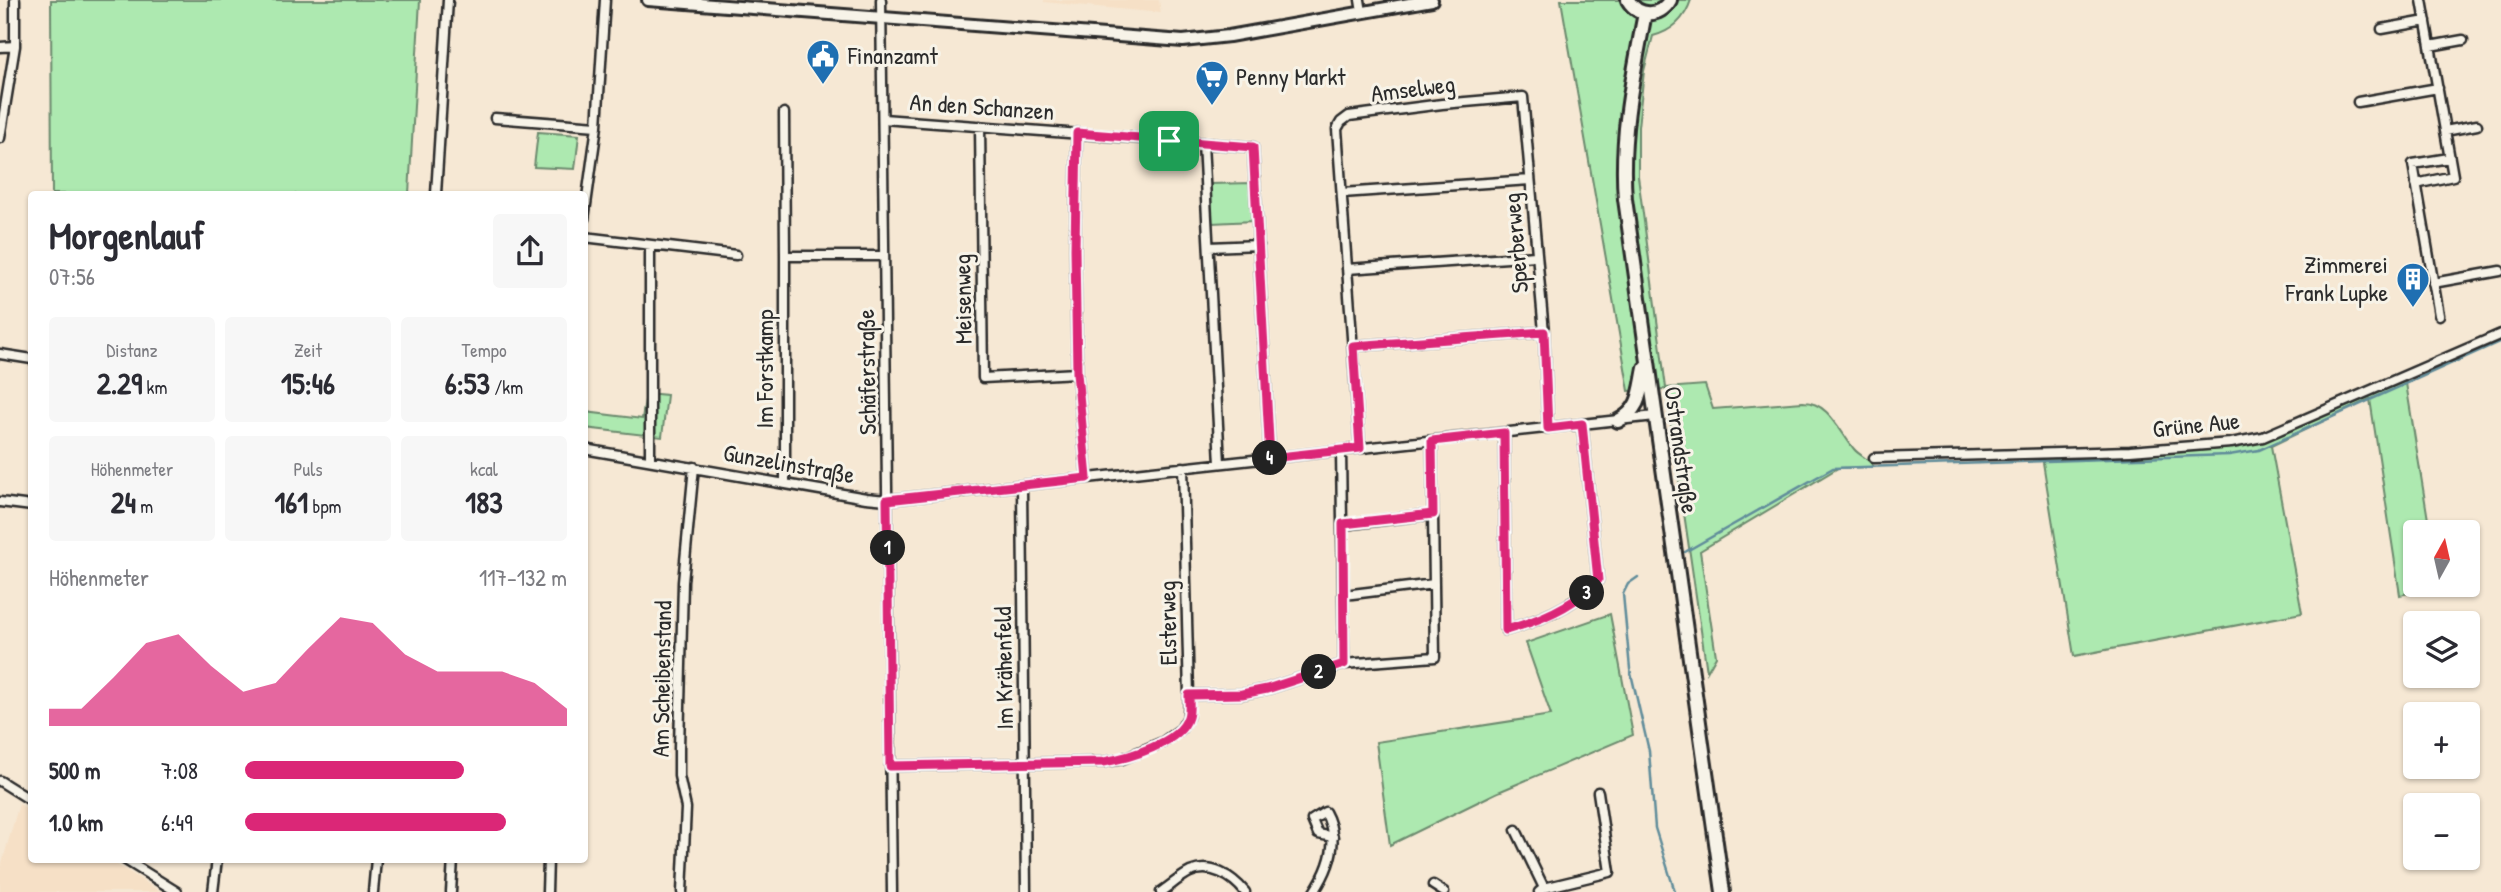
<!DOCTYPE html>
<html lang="de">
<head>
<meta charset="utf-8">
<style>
	body { margin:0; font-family:"Patrick Hand",sans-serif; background:#f7f7f7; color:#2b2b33; height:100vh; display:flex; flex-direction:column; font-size:26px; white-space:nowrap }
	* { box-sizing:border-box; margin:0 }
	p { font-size:23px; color:#7c7c81 }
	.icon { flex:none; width:38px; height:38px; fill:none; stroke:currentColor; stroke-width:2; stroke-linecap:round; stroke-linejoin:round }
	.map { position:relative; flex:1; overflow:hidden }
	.sheet { position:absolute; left:28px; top:191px; width:560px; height:672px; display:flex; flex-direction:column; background:#fff; border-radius:7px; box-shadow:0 2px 5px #0004 }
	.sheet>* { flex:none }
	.needle { width:46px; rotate:8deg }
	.controls { position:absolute; left:2403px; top:520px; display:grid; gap:14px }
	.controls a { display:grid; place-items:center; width:77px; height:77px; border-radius:7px; background:#fff; box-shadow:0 2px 5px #0004; font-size:35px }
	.pin { position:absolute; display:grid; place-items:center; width:60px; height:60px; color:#fff; margin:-30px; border-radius:14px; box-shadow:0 4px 10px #0006 }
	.km { position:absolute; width:35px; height:35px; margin:-18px; border-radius:50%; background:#222; color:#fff; font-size:19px; line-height:35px; text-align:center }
	.round { display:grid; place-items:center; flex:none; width:74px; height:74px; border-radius:7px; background:#f7f7f7 }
	.headline { display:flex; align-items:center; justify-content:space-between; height:119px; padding:0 21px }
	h1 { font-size:38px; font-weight:800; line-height:52px }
	.metrics { display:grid; grid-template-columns:repeat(3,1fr); gap:10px; height:119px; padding:7px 21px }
	.metrics div { display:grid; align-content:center; border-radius:7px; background:#f7f7f7; text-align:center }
	.metrics b { font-size:30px; font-weight:800 }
	.metrics small { font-size:19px; font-weight:400 }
	.metrics p { font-size:19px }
	.chart { height:196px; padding:14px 21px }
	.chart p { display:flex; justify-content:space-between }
	.chart svg { width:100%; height:126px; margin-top:7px; fill:#db2777; opacity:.7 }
	ul { padding:0 21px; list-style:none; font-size:23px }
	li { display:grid; grid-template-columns:112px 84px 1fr; align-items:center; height:52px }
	li i { height:18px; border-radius:9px; background:#db2777 }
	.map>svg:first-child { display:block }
	.built { fill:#f6e0c6 }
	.green { fill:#ade9b0; stroke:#6c8a6e; stroke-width:2 }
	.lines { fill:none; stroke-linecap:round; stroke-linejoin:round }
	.stream { stroke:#608c9a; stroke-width:2.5 }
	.minor-casing { stroke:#2b2b2b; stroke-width:13 }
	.tertiary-casing { stroke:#2b2b2b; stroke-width:16 }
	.secondary-casing { stroke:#2b2b2b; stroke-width:18 }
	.minor { stroke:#f7f3e8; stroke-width:8 }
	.tertiary { stroke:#f7f3e8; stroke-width:10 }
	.secondary { stroke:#f7f3e8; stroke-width:12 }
	.route-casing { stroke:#fff; stroke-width:14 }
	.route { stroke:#db2777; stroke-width:9 }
	.labels { text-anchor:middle; stroke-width:6; stroke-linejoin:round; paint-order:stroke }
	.poi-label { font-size:24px; fill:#2b2b2b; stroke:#f7f3e8; text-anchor:start }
	.street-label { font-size:24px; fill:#2b2b2b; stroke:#f7f3e8 }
</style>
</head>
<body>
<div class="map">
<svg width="2501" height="892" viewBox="0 0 2501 892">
	<rect width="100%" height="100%" fill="#f6e8d4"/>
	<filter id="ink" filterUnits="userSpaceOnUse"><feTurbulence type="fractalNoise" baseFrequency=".0143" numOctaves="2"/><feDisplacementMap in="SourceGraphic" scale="14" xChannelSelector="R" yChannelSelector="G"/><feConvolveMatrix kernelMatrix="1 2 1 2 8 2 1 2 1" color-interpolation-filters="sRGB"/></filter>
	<g filter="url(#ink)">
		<path class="built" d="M1044,0H1159L1161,13L1044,2Z
			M19,804L31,811L32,859H108L161,892H0V870Z"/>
		<path class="green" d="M51,0H420L409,194H52Z
			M1561,0H1691C1685,19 1672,31 1653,36L1644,71L1638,127V176L1666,388L1705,385L1713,409L1803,402C1829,402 1839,431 1854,449C1860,456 1868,458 1874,467L1838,468L1700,551L1716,656L1707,672L1666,389L1629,391Z
			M538,132L579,135L575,169L534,167Z
			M1252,183L1254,221L1212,223L1210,184Z
			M2405,377L2430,532H2415V584L2439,586L2400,595L2370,399L2271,446L2302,613L2074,656L2042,456L2237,446L2270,438Z
			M646,393L667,395L662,437L585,428V412L642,419Z
			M1610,614L1633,735L1496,793L1390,845L1376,742L1551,715L1526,643Z"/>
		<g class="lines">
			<path class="stream" d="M1685,552L1833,468L2229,455L2259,450L2501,341
				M1638,577L1628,584L1623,594L1630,669L1649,751L1655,828L1675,892"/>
			<defs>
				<path id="minor" d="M881,0L892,892
					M1360,0L1362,12
					M2382,29L2426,21
					M2430,46L2463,40
					M0,47L15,46
					M2358,102L2438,88
					M784,113L785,256
					M495,118L597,126
					M883,119L1253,147L1270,458
					M980,126L983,378L1077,373
					M2445,131L2477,125
					M1077,133L1075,249L1077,373L1087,478
					M0,138L15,46V0
					M1203,143L1220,463
					M2416,184L2453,176L2422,0
					M1342,193L1530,180
					M436,194L448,0
					M584,219L597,126L605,0
					M584,237L736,255
					M650,246V460
					M1209,247L1259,245
					M1347,269L1536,256
					M2433,283L2500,271
					M2439,315L2413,164L2449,158
					M1353,346L1544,332
					M0,354L32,359
					M1504,433L1506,630C1538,621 1576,605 1598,580L1582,424
					M1360,448L1337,129L1341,122L1349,116L1442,104L1523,97L1544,332L1548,428
					M584,449L866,498L887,500L1655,416
					M1874,458L2130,451L2231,443L2263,437L2501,334
					M785,483V256H884
					M1022,486L1026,892
					M0,502L32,506
					M1343,525L1433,514
					M1344,595L1434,584
					M1344,664L1435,657L1432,441
					M1189,695L1243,694L1267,689L1344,664L1341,451
					M890,766L1104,762L1122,759L1163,742L1181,729L1188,717L1189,695L1183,467
					M0,781L32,801
					M1516,830L1544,888
					M124,859L177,892
					M1433,885L1444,892
					M213,892L217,859
					M373,892L376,859
					M451,892L453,859
					M547,892L548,859
					M682,892L686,808L679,776V748L683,582L694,467
					M1161,892C1170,886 1180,877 1190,872C1211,863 1232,876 1245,892
					M1314,892C1330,868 1340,839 1325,812L1312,820L1318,834L1333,837
					M1539,892L1544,888L1610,872L1598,792"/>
				<path id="tertiary" d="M648,0L1183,41L1229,36L1432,0"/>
				<path id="secondary" d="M1628,0C1638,17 1660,18 1670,0
					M1645,13C1633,76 1620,135 1625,199L1723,892
					M1618,421C1641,409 1640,392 1645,368"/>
			</defs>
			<use href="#minor" class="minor-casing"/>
			<use href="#tertiary" class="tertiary-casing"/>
			<use href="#secondary" class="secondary-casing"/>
			<use href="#minor" class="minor"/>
			<use href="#tertiary" class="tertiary"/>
			<use href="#secondary" class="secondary"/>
		</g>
	</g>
	<g class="lines" filter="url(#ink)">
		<defs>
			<path id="route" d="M1077,133L1253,147L1270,458L1360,448L1353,346L1544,332L1548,428L1582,424L1598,580C1576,605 1538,621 1506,630L1504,433L1432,441L1433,514L1343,524L1344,664L1267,689L1242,694L1189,695C1189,702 1190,711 1188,717C1181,743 1127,758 1104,762L890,766L887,500L1087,478L1077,373L1075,249Z"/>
		</defs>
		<use href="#route" class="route-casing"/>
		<use href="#route" class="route"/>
	</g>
	<defs>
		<symbol id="civic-pin" viewBox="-11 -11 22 30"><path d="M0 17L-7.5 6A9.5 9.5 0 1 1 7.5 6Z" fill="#1f6fb2" stroke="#f7f3e8"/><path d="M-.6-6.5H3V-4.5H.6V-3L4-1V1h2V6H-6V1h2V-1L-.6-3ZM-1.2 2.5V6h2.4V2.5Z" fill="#fff"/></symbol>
		<symbol id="supermarket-pin" viewBox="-11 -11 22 30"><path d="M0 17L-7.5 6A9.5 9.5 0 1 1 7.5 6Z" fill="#1f6fb2" stroke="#f7f3e8"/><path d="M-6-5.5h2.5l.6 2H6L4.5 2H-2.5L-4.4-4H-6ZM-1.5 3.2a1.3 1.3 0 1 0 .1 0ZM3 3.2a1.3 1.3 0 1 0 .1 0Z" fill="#fff"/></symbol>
		<symbol id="building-pin" viewBox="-11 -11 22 30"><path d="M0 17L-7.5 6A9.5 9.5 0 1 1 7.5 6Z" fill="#1f6fb2" stroke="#f7f3e8"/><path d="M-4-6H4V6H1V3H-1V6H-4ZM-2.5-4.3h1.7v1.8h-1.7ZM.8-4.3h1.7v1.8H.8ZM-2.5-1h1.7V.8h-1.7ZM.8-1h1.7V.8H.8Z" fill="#fff"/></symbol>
	</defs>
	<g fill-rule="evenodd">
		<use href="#civic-pin" x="804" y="37" width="38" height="52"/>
		<use href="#supermarket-pin" x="1193" y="58" width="38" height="52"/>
		<use href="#building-pin" x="2394" y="260" width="38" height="52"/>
	</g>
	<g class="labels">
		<g class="poi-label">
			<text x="848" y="64">Finanzamt</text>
			<text x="1236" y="85">Penny Markt</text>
			<text x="2388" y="273" text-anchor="end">Zimmerei<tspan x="2388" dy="28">Frank Lupke</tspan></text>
		</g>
		<g class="street-label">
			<text transform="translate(1413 89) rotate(-7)" y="8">Amselweg</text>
			<text transform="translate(982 107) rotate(4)" y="8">An den Schanzen</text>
			<text transform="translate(1516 243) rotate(-95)" y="8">Sperberweg</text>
			<text transform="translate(963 299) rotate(-91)" y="8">Meisenweg</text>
			<text transform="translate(765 369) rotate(-90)" y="8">Im Forstkamp</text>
			<text transform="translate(867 372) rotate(-91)" y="8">Schäferstraße</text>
			<text transform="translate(2196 425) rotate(-6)" y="8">Grüne Aue</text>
			<text transform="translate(1681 450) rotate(82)" y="8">Ostrandstraße</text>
			<text transform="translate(789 464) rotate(10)" y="8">Gunzelinstraße</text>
			<text transform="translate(1168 623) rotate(-91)" y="8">Elsterweg</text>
			<text transform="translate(1004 668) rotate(-91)" y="8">Im Krähenfeld</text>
			<text transform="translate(662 679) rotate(-89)" y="8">Am Scheibenstand</text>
		</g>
	</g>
</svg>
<div class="controls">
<a><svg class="needle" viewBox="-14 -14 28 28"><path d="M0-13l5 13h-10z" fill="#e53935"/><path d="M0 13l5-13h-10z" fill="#7c7c81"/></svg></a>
<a><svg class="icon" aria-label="layers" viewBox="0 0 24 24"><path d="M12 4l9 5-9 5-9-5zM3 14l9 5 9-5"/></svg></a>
<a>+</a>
<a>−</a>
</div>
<div class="pin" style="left:1169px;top:141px;background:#1e9e55"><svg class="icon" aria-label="arrive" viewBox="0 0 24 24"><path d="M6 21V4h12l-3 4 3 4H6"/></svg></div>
<b class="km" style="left:888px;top:548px">1</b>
<b class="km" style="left:1319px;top:672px">2</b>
<b class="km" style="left:1587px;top:593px">3</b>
<b class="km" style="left:1270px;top:458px">4</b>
<section class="sheet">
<div class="headline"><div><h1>Morgenlauf</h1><p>07:56</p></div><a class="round"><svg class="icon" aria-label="share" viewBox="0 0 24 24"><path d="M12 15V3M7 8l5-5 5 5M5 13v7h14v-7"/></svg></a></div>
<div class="metrics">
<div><p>Distanz</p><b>2.29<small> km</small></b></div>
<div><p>Zeit</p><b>15:46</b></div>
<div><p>Tempo</p><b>6:53<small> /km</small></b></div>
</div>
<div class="metrics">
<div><p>Höhenmeter</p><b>24<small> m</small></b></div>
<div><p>Puls</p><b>161<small> bpm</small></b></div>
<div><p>kcal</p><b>183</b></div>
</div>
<div class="chart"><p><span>Höhenmeter</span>117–132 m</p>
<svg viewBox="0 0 160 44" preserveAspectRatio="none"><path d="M0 44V38L10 38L20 27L30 15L40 12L50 23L60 32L70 29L80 17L90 6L100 8L110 19L120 25L130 25L140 25L150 29L160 38V44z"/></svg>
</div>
<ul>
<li><b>500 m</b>7:08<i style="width:68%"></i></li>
<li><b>1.0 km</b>6:49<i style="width:81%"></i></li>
</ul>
</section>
</div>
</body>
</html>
